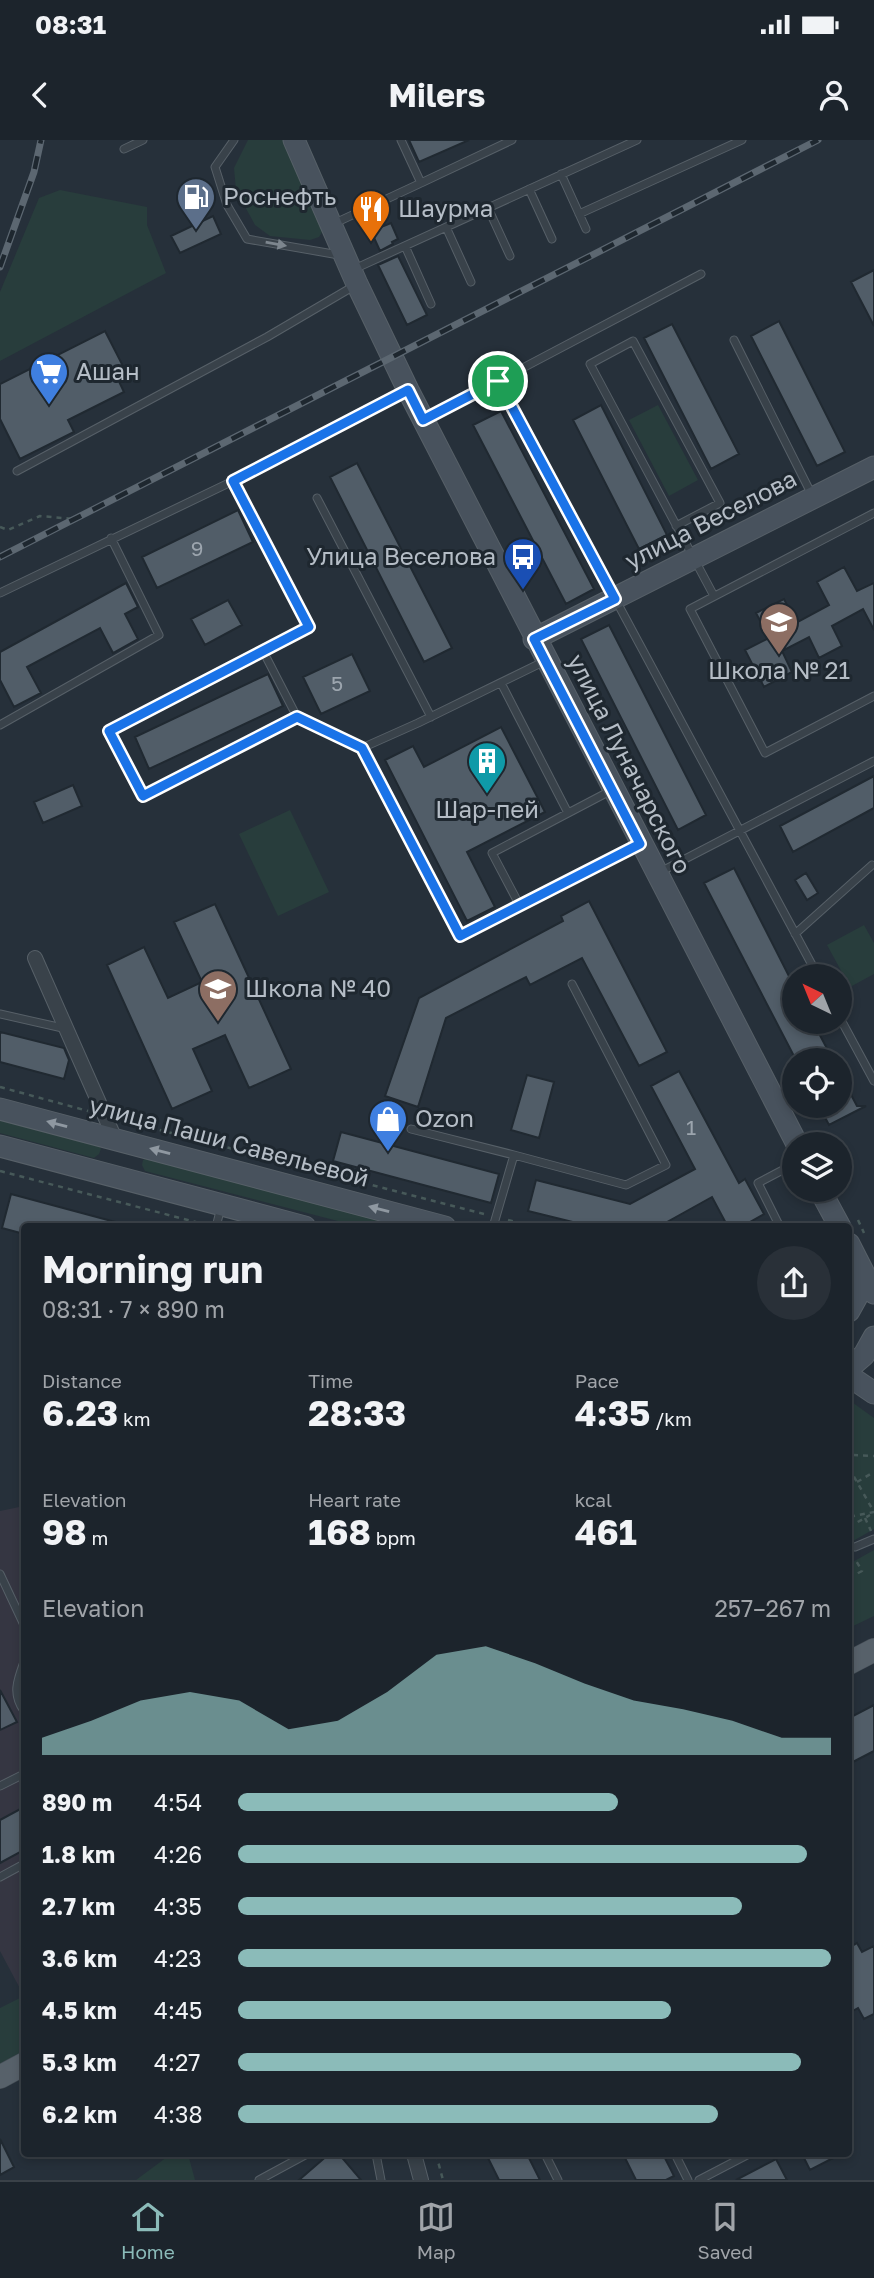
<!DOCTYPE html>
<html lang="en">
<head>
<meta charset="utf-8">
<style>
	body { margin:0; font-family:"Golos Text",sans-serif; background:#293038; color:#f1f3f6; height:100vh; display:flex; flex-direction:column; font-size:26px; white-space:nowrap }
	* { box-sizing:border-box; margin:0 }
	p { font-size:23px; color:#a0a4a9 }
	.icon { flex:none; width:38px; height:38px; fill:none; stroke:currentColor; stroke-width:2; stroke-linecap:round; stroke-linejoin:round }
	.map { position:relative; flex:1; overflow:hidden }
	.drawer { position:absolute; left:21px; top:1083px; width:831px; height:934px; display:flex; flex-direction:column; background:#1c242c; border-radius:7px; box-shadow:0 4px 10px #0003,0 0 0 2px #3a4148 }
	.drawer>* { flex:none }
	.needle { width:46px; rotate:317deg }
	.controls { position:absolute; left:782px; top:824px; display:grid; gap:14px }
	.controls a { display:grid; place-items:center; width:70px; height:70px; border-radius:50%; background:#1c242c; box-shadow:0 4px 10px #0003,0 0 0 2px #3a4148; font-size:35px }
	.pin { position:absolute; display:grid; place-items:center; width:60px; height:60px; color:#fff; margin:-30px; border:4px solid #fff; border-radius:50%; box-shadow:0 2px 7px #0007 }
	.round { display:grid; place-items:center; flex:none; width:74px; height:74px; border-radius:37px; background:#293038 }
	.summary { display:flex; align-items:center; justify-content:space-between; height:119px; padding:0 21px }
	h1 { font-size:38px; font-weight:700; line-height:52px }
	.figures { display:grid; grid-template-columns:repeat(3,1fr); gap:10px; height:119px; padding:7px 21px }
	.figures div { display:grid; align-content:center }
	.figures b { font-size:35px; font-weight:700 }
	.figures small { font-size:19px; font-weight:400 }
	.figures p { font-size:19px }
	.chart { height:196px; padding:14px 21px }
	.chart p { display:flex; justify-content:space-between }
	.chart svg { width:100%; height:126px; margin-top:7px; fill:#8bbbb9; opacity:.7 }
	ul { padding:0 21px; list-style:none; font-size:23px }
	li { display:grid; grid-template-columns:112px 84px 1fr; align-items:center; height:52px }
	li i { height:18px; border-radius:9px; background:#8bbbb9 }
	.status { display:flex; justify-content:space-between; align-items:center; height:49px; padding:0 35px; background:#1c242c; direction:ltr }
	.status svg { height:19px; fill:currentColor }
	header { display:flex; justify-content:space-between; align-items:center; height:91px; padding:0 21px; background:#1c242c; font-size:32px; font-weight:700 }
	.tabs { display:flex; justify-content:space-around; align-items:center; height:98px; border-top:2px solid #3a4148; background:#1c242c; font-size:19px; color:#a0a4a9 }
	.tabs a { display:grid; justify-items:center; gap:4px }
	.tabs .current { color:#8bbbb9 }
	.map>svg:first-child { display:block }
	.medical { fill:#353642 }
	.green { fill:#283d3c }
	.building { fill:#515d68; stroke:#202931; stroke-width:2 }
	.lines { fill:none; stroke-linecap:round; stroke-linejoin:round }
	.lane-casing { stroke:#576068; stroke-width:9 }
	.street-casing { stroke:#576068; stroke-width:16 }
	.secondary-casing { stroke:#576068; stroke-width:23 }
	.primary-casing { stroke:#424b53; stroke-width:24 }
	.path { stroke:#475959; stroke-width:2.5; stroke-dasharray:5 5; stroke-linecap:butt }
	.lane { stroke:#39424a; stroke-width:7 }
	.street { stroke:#39424a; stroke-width:14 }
	.secondary { stroke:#48525d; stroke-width:21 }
	.primary { stroke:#57616a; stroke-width:23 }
	.rail-casing { stroke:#5c6771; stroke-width:7 }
	.rail { stroke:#1e272f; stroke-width:4.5; stroke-dasharray:13; stroke-linecap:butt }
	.oneway { fill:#7d868e }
	.oneway2 { fill:#8f98a1 }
	.route-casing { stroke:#fff; stroke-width:14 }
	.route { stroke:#1a73e8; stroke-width:9 }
	.labels { text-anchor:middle; stroke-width:6; stroke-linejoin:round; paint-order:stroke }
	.number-label { font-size:21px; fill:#9ca5ae }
	.poi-label { font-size:24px; fill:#b5bdc6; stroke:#1e272f; text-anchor:start }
	.street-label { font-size:24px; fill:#b5bdc6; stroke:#1e272f }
</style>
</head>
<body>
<div class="status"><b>08:31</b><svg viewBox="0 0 49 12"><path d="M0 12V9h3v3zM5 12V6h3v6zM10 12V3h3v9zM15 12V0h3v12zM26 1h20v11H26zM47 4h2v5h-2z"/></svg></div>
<header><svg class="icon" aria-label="back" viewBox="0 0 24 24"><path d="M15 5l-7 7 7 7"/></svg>Milers<svg class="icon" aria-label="person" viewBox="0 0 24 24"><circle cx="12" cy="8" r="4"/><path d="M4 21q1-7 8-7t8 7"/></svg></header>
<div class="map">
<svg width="874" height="2040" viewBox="0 0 874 2040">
	<rect width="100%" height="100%" fill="#26303a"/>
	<path class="medical" d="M24,1366V1856L0,1811V1371Z"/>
	<path class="green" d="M248,0H284L325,87L319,97L310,100L270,96L255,85L236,50L234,28Z
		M60,50L147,67V85L166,133L0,221V152L39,58Z
		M658,265L698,340L669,356L629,280Z
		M290,670L329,752L278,776L239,694Z
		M864,785L874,803V834L850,847L827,805Z
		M0,978L97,1003L101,1009L99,1014L94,1018L0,993Z
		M149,1017L417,1087H361L145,1031L142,1025L143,1020Z
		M849,1260L874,1278V1389L853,1401L849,1400Z
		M874,1410V1476L849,1488V1424Z
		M24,1856V1915L0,1928V1868Z
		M171,2014H188L195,2040H136Z"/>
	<path class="building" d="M409,0H469L419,22Z
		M213,76L221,94L180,113L171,96Z
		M391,83L398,99L392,102L393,104L380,111L371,91Z
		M398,116L427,175L407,185L378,125Z
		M874,130V186L851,142Z
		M779,181L845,312L817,326L751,196Z
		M672,184L739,314L711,329L644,198Z
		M105,191L124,228L115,233L124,252L68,280L74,292L20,319L0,279V244Z
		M601,265L667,395L639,409L573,280Z
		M501,271L594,449L566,464L473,285Z
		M357,323L452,508L424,522L330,337Z
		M238,370L253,402L157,448L142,417Z
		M844,427L857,451L874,443V490L863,469L832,486L842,506L819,518L809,497L782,511L792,532L764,547L745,510L769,498L756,473L784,459L796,483L829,465L817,442Z
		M126,443L138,467L125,474L138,499L113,513L100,488L27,527L41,553L14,567L0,540V512Z
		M228,460L242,485L205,505L191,479Z
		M609,485L706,675L678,690L581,499Z
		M352,514L370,551L321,574L303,537Z
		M268,534L283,566L149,629L135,597Z
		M501,587L545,672L467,712L495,767L467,781L385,620L413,606L424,627Z
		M874,636V668L793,712L780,686Z
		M73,645L82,666L43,683L34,662Z
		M734,728L794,846V882H813L833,920H796L704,743Z
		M806,733L818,753L807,760L795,740Z
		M589,761L667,912L639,926L582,818L530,845L526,837L446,878L418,967L385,956L419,858L563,781L561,776Z
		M215,764L291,929L249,948L225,895L193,909L212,951L172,969L107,825L144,807L168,858L202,842L174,782Z
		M0,892L64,908L69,920L64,939L0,922Z
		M679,931L739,1043L745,1039L764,1074L741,1087H728L712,1057L658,1087H593L528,1071L536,1040L630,1064L695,1029L651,946Z
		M840,934L857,966H866L829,985L819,966H840Z
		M527,935L554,942L539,998L511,990Z
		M341,992L499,1034L491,1063L333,1021Z
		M11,1054L119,1083L118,1087H24V1094L2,1088Z
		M0,1550L17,1582L0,1590Z
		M874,1565V1611L849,1624V1578Z
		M24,1667V1710L0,1723V1680Z
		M857,1803L862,1812L874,1806V1874L864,1879L858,1868L849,1873V1808Z
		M0,1999L14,2027L0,2035Z
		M329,2014H339L361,2040H299Z
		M486,2014H527L540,2040H499Z
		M623,2014H663L674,2036L666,2040H636Z
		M802,2014H841L810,2030Z
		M776,2019L787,2040H736Z"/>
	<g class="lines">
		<defs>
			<path id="lane" d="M234,0L215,27L227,65L247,99L339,115
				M124,9L143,0
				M561,34L586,89
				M421,43L512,0
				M529,49L552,99
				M488,68L510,116
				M579,74L742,0
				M333,84L421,43L401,0
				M446,87L471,142
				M405,106L431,164
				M352,130L637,0
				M734,200L812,355
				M498,241L818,836
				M426,279L701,134
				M17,331L267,197L354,146
				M317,358L431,577
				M874,373L690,469L765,613L874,556
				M676,386L720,363L633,201L590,224L714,456
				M0,453L233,341
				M263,511L297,577L362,608L418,583L545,521
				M501,543L568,673
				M297,577L143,657L109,591L309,487L233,341L407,251
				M0,585L159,495L111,398
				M362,608L460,796L638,705
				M660,732L874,621
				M520,766L492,713L612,650
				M795,794L872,725
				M0,874L67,889
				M840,878L874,941
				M411,989L514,1015L493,1087
				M514,1015L626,1045L666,1025L572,844
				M216,1087L221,1067
				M780,1087L758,1043L794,1024
				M849,1407H855L874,1399
				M0,1434L24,1485
				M24,1522C17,1541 12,1554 24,1571
				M0,1646L24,1634
				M0,1737L24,1724
				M376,2014L381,2040
				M545,2014L558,2040
				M675,2014L688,2040
				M259,2040L307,2014
				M699,2040L749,2014"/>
			<path id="street" d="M35,818L115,999
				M414,2014L421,2040"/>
			<path id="secondary" d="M294,0L357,144L408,250L797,1004
				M534,499L874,327
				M0,969L445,1087
				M0,1006L305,1087
				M820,1050L840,1087
				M849,1104L874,1153
				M849,1171L859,1153L861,1129
				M849,1228L864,1215L874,1197
				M849,1236L874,1253"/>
			<path id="primary" d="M849,1523L874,1510
				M0,1937L24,1924"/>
		</defs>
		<use href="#lane" class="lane-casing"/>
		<use href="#street" class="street-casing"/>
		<use href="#secondary" class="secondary-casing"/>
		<use href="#primary" class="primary-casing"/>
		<path class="path" d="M0,387L8,390L40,376L74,379
			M0,947L88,971
			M121,980L484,1074
			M815,997L818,1004
			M0,1031L207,1085
			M508,1080L534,1087
			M858,1080L864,1093
			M849,1307L853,1315L849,1317
			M853,1315L874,1316
			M849,1328L874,1372L849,1377
			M857,1342L874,1332
			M865,1378L871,1391
			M849,1387L870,1375
			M849,1438L862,1431L855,1419
			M436,2014L443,2040"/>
		<use href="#lane" class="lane"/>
		<use href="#street" class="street"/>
		<use href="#secondary" class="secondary"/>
		<use href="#primary" class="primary"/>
		<defs>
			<path id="rail" d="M0,127L34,32L41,0
				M0,417L818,0"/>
		</defs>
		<use href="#rail" class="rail-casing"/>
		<use href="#rail" class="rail"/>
	</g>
	<defs><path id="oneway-solid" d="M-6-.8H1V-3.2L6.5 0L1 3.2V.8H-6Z" transform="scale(1.75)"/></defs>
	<use class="oneway" href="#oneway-solid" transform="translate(276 104) rotate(10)"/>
	<g class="oneway2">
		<use href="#oneway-solid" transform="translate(57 984) rotate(-165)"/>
		<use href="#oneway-solid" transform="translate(160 1011) rotate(-165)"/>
		<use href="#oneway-solid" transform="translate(379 1069) rotate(-165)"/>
	</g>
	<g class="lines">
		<defs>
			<path id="route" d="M498,241L615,459L534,499L640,704L460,796L362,608L297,577L143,656L109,591L309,487L233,341L408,250L423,280Z"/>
		</defs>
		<use href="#route" class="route-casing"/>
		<use href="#route" class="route"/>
	</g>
	<defs>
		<symbol id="fuel-pin" viewBox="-11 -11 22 30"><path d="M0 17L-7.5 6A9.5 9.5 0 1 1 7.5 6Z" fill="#5c6f8a" stroke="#1e272f"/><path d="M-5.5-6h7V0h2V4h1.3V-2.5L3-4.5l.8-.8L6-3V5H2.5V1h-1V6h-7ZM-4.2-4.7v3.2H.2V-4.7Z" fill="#fff"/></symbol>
		<symbol id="restaurant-pin" viewBox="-11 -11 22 30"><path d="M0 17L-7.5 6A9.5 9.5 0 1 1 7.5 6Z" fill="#e8710a" stroke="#1e272f"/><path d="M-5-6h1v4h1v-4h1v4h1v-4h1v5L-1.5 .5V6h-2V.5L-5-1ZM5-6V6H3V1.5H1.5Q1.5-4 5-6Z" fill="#fff"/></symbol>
		<symbol id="supermarket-pin" viewBox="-11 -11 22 30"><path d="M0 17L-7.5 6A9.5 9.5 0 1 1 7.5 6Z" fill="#3f7fe0" stroke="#1e272f"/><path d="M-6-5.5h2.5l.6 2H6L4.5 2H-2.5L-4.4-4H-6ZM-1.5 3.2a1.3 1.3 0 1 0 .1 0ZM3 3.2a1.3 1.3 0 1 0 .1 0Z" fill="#fff"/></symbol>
		<symbol id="bus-pin" viewBox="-11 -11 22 30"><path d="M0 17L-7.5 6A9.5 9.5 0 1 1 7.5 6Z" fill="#1a4fb4" stroke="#1e272f"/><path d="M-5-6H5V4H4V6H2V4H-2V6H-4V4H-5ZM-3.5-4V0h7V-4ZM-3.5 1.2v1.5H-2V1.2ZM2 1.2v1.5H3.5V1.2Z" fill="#fff"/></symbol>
		<symbol id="school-pin" viewBox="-11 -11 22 30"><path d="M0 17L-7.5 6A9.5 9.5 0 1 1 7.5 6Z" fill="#8d6e63" stroke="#1e272f"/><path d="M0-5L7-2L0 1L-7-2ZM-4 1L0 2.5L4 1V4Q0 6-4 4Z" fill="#fff"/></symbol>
		<symbol id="building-pin" viewBox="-11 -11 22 30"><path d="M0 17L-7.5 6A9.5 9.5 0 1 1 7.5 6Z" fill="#0f9aa8" stroke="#1e272f"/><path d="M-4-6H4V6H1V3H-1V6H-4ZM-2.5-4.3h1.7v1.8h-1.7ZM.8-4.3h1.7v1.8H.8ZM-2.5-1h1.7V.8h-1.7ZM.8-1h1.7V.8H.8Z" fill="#fff"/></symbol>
		<symbol id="shop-pin" viewBox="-11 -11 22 30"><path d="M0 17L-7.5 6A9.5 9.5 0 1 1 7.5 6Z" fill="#3f7fe0" stroke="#1e272f"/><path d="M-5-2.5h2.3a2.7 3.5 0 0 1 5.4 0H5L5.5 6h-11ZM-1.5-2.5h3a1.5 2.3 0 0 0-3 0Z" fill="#fff"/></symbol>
	</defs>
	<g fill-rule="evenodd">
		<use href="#fuel-pin" x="174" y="35" width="44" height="60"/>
		<use href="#restaurant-pin" x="349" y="47" width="44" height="60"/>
		<use href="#supermarket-pin" x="27" y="210" width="44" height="60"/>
		<use href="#bus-pin" x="501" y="395" width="44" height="60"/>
		<use href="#school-pin" x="757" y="460" width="44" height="60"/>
		<use href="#building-pin" x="465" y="599" width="44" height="60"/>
		<use href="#school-pin" x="196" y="827" width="44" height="60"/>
		<use href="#shop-pin" x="366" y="957" width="44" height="60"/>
	</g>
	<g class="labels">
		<g class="number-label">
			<text x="197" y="416">9</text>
			<text x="337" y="551">5</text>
			<text x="691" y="995">1</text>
		</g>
		<g class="poi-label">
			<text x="223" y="65">Роснефть</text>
			<text x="398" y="77">Шаурма</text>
			<text x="76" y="240">Ашан</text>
			<text x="496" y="425" text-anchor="end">Улица Веселова</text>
			<text x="779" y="539" text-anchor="middle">Школа № 21</text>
			<text x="487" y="678" text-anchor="middle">Шар-пей</text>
			<text x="245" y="857">Школа № 40</text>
			<text x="415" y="987">Ozon</text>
		</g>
		<g class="street-label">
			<text transform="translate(711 380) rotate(-27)" y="8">улица Веселова</text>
			<text transform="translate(629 624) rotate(63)" y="8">улица Луначарского</text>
			<text transform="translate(229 1002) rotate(15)" y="8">улица Паши Савельевой</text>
		</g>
	</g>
</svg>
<div class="controls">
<a><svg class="needle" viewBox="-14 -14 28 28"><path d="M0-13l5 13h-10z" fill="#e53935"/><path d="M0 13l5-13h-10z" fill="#a0a4a9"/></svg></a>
<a><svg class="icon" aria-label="locate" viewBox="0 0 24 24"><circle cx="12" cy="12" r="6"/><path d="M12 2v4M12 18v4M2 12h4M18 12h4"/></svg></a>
<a><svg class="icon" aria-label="layers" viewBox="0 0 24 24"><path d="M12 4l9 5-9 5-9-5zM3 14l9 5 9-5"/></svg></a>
</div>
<div class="pin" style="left:498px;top:241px;background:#1e9e55"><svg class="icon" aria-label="arrive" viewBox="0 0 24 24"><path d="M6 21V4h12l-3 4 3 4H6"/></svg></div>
<section class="drawer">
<div class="summary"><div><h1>Morning run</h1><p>08:31 · 7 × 890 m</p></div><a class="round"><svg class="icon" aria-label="share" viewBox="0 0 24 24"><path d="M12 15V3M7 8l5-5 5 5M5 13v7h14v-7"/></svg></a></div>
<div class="figures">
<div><p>Distance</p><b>6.23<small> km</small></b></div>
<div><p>Time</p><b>28:33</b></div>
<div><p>Pace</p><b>4:35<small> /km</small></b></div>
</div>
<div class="figures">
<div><p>Elevation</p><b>98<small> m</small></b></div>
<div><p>Heart rate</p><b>168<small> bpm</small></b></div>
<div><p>kcal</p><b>461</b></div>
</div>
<div class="chart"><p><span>Elevation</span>257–267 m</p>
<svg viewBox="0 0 160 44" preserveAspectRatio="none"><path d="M0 44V38L10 32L20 25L30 22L40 25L50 35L60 32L70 22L80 9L90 6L100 12L110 19L120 25L130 28L140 32L150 38L160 38V44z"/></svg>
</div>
<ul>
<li><b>890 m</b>4:54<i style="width:64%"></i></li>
<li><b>1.8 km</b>4:26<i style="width:96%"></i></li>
<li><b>2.7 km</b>4:35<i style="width:85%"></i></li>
<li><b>3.6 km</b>4:23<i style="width:100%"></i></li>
<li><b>4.5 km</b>4:45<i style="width:73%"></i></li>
<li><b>5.3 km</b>4:27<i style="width:95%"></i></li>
<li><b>6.2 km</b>4:38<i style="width:81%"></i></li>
</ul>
</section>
</div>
<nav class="tabs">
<a class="current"><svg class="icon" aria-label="home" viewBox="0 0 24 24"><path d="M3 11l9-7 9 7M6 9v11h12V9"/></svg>Home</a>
<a><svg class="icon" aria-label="map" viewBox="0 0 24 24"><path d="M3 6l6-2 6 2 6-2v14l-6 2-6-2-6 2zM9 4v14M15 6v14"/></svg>Map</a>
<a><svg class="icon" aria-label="saved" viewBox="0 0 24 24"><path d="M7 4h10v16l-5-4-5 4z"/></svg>Saved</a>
</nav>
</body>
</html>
